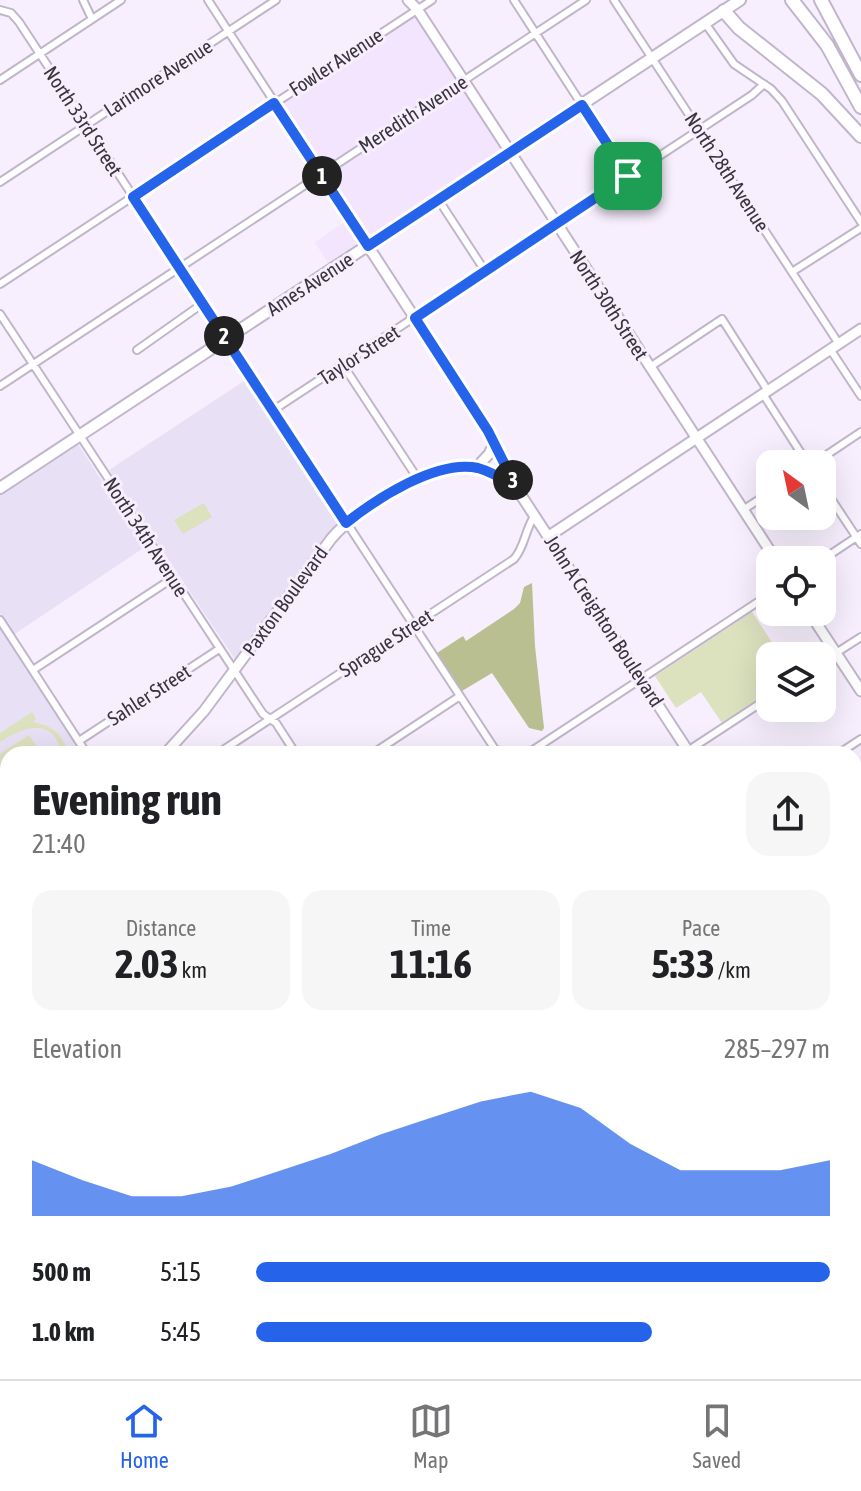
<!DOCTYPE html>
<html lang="en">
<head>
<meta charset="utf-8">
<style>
	body { margin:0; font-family:"Asap Condensed",sans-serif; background:#f6f6f6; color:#202124; height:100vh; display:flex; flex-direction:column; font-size:30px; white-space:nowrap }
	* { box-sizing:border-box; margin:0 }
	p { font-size:26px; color:#757577 }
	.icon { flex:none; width:44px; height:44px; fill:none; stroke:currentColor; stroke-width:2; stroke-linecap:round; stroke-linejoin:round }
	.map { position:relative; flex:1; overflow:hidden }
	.drawer { position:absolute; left:0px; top:746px; width:862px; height:634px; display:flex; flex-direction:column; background:#fff; border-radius:24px 24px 0 0; box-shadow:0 8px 32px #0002 }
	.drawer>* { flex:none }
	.needle { width:52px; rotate:327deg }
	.controls { position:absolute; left:756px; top:450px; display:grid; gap:16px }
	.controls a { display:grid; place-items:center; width:80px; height:80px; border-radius:16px; background:#fff; box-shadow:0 8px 32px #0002; font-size:40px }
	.pin { position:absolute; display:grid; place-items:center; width:68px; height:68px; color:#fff; margin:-34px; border-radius:16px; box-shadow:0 4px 12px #0006 }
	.km { position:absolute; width:40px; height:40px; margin:-20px; border-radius:50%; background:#222; color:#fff; font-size:22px; line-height:40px; text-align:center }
	.round { display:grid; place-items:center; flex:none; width:84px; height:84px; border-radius:24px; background:#f6f6f6 }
	.summary { display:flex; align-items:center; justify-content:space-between; height:136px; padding:0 32px }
	h1 { font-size:44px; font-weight:700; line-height:60px }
	.stats { display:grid; grid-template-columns:repeat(3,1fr); gap:12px; height:136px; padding:8px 32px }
	.stats div { display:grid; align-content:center; border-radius:20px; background:#f6f6f6; text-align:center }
	.stats b { font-size:40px; font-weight:700 }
	.stats small { font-size:22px; font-weight:400 }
	.stats p { font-size:22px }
	.chart { height:224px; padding:16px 32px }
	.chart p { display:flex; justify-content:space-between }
	.chart svg { width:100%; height:144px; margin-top:8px; fill:#2563eb; opacity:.7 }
	ul { padding:0 32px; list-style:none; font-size:26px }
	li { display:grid; grid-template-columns:128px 96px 1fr; align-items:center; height:60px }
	li i { height:20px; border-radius:10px; background:#2563eb }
	.menu { display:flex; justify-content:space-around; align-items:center; height:112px; border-top:2px solid #e0e0e0; background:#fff; font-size:22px; color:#757577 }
	.menu a { display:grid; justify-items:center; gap:4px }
	.menu .current { color:#2563eb }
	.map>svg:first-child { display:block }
	.built { fill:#f3e5fd }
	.education { fill:#e8e1f6 }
	.green { fill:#dce1be }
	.forest { fill:#b9bf90 }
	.water { fill:#769dbe }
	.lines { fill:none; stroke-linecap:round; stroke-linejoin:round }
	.street-casing { stroke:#c1b5cb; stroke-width:10 }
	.secondary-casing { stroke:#c1b5cb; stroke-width:13 }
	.primary-casing { stroke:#c1b5cb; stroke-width:14 }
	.highway-casing { stroke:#c1b5cb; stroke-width:16 }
	.street { stroke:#fff; stroke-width:6 }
	.secondary { stroke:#fff; stroke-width:9 }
	.primary { stroke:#fff; stroke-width:10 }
	.highway { stroke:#fff; stroke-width:12 }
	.route-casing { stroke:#fff; stroke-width:16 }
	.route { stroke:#2563eb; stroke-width:10 }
	.labels { text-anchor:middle; stroke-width:6; stroke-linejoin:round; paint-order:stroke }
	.street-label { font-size:20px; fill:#39343d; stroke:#f7effd }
</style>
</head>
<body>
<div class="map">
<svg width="861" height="1379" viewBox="0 0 861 1379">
	<rect width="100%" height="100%" fill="#f7effd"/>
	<path class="built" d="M414,15L502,151L329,265L315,242L352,217L280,105Z"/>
	<path class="education" d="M247,379L340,523L327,534L236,661L109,470Z
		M78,444L145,547L13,635L0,613V494Z
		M0,628L82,754H8V862L0,867Z"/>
	<path class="green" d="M204,503L212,517L183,534L174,520Z
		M752,612L781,656H770V692L722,723L701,692L676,708L655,676Z
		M32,712L36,719L33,722C52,725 64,735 68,754H62C53,716 24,727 0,742V733Z
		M29,735L42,754H8V799L0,804V754Z
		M861,1152V1379H518L528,1372H854V1156Z"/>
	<path class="forest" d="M532,583L535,646L544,728L542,731L529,728L492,673L462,691L437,653L463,636L466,641L514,609L520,603L524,587Z"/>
	<path class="water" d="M603,1372H722L724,1379H600Z"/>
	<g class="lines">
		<defs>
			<path id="street" d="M83,0L92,19
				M208,0L368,246
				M514,0L628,176
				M614,0L839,344
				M0,10L11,13L19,22L498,754
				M705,23L734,64L771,89L782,101L861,222
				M0,80L121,0
				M0,182L276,0
				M438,199L485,271
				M792,272L861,228
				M0,284L432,0
				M0,314L263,714L276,723L296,754
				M830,349L861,396
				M137,350L202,304
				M343,365L418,479
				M650,367L722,319L768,391
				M0,386L586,0
				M763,394L808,464
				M272,411L752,95L764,84
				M813,464L861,432
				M822,485L861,544
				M743,510L770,492
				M822,560L861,534
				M0,620L87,754
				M822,662L861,637
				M33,670L173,578
				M79,741L219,649
				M217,754L514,559C525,547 525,529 535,515
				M372,754L460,696
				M527,754L770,594
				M683,754L770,697
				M838,754L861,739
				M854,845L861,840
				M0,895L8,890
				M0,930L8,942
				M854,947L861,942
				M854,1050L861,1045
				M0,1087L8,1100
				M0,1244L8,1256
				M0,1301L8,1296
				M84,1372L89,1379
				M186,1372L191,1379
				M288,1372L293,1379
				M391,1372L395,1379
				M195,1379L206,1372"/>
			<path id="secondary" d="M408,0L417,9L776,560
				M368,246L488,431L517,489L690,754
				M476,468L489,454L495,442
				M549,536L861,329
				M809,612L861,691
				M165,754L204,711L331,539C358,507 431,461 475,468C489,470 502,479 514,487
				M0,874L8,869
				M854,1005L861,1015
				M854,1153L861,1148
				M512,1379L523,1372"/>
			<path id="primary" d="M0,488L740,0"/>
			<path id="highway" d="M792,0L827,45L861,107
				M821,0L861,75
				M724,11L739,28L822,94L861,136"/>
		</defs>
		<use href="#street" class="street-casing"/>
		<use href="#secondary" class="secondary-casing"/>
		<use href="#primary" class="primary-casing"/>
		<use href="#highway" class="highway-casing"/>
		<use href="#street" class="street"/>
		<use href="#secondary" class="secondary"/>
		<use href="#primary" class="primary"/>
		<use href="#highway" class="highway"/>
	</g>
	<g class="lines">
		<defs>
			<path id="route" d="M274,103L368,246L582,105L628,176L415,318L488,431L517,489C505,480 492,472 478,468C437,459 376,499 346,523L133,197Z"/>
		</defs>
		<use href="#route" class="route-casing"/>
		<use href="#route" class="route"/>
	</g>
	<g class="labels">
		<g class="street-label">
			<text transform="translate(336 62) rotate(-33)" y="7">Fowler Avenue</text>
			<text transform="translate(158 78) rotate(-33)" y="7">Larimore Avenue</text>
			<text transform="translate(413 114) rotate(-33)" y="7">Meredith Avenue</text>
			<text transform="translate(83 121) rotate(57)" y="7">North 33rd Street</text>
			<text transform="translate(727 172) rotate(57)" y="7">North 28th Avenue</text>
			<text transform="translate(310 284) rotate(-33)" y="7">Ames Avenue</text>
			<text transform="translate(609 305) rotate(57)" y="7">North 30th Street</text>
			<text transform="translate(359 355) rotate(-33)" y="7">Taylor Street</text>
			<text transform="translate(146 537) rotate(57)" y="7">North 34th Avenue</text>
			<text transform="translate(285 601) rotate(-54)" y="7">Paxton Boulevard</text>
			<text transform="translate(604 621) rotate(57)" y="7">John A Creighton Boulevard</text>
			<text transform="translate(386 643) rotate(-33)" y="7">Sprague Street</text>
			<text transform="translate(149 695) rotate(-33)" y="7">Sahler Street</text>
		</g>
	</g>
</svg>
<div class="controls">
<a><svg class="needle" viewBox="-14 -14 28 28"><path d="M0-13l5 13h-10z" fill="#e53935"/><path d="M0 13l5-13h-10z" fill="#757577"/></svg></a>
<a><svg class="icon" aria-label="locate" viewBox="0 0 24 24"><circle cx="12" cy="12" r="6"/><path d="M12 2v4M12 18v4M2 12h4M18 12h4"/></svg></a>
<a><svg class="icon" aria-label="layers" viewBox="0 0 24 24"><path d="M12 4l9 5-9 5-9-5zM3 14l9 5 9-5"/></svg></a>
</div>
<div class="pin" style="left:628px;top:176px;background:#1e9e55"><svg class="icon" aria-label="arrive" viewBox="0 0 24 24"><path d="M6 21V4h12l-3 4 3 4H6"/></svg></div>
<b class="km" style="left:322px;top:176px">1</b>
<b class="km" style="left:224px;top:336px">2</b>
<b class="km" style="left:513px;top:480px">3</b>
<section class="drawer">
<div class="summary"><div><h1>Evening run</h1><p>21:40</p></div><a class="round"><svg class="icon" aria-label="share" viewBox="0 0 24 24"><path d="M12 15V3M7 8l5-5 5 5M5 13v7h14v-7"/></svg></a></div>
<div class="stats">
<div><p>Distance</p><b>2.03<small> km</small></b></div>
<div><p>Time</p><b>11:16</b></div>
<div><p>Pace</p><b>5:33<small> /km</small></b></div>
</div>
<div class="chart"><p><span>Elevation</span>285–297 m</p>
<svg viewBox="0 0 160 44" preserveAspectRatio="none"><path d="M0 44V27L10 33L20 38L30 38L40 35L50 30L60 25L70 19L80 14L90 9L100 6L110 11L120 22L130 30L140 30L150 30L160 27V44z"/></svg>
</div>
<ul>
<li><b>500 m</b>5:15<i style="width:100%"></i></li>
<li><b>1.0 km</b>5:45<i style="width:69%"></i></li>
</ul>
</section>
</div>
<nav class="menu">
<a class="current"><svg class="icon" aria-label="home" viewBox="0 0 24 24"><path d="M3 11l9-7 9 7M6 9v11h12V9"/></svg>Home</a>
<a><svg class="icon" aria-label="map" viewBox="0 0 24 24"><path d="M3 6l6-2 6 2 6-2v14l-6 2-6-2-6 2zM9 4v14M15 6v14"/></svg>Map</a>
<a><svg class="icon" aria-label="saved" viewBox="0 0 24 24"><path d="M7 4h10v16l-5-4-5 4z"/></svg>Saved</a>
</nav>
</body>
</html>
